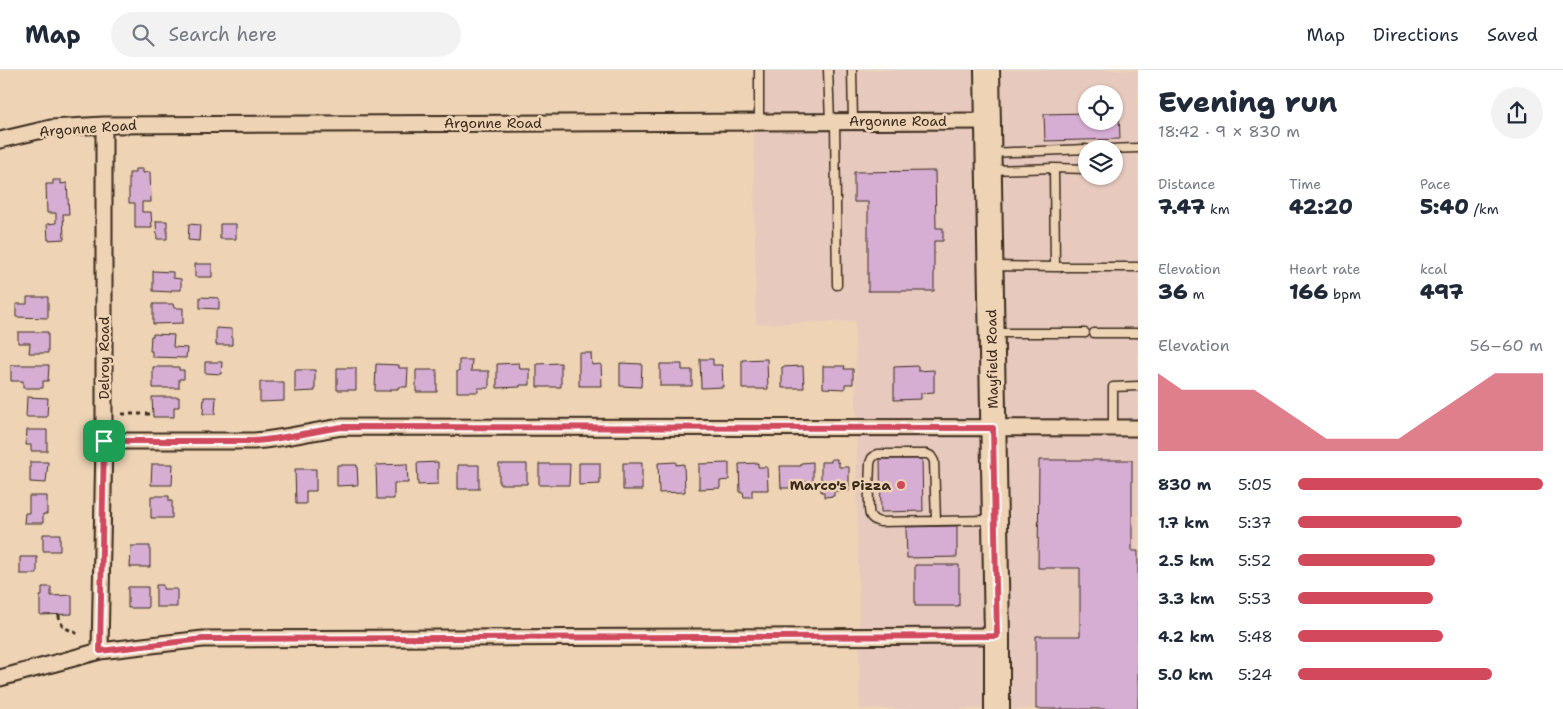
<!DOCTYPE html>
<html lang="en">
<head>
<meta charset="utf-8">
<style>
	body { margin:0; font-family:"Shantell Sans",sans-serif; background:#f2f2f3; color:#1f2937; height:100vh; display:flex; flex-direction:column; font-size:19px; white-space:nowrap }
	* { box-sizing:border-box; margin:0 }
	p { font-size:16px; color:#747a83 }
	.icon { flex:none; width:28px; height:28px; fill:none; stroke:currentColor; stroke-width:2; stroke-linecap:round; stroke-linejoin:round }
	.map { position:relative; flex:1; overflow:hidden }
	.sheet { display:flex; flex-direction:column; background:#fff; width:425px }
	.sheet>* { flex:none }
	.buttons { position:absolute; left:1078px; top:15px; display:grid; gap:10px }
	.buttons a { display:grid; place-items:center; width:45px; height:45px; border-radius:50%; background:#fff; box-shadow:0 1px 4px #0004; font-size:25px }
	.pin { position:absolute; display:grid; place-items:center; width:42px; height:42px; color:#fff; margin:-21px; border-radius:10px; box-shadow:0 2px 8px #0006 }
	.round { display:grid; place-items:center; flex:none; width:52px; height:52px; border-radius:26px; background:#f2f2f3 }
	.summary { display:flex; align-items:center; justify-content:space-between; height:85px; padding:0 20px }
	h1 { font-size:28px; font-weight:800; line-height:38px }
	.metrics { display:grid; grid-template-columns:repeat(3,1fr); gap:8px; height:85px; padding:5px 20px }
	.metrics div { display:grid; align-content:center }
	.metrics b { font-size:21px; font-weight:800 }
	.metrics small { font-size:14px; font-weight:400 }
	.metrics p { font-size:14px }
	.chart { height:140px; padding:10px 20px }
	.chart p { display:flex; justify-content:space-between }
	.chart svg { width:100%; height:90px; margin-top:5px; fill:#d1495b; opacity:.7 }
	ul { padding:0 20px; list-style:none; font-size:16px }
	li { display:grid; grid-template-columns:80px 60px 1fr; align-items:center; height:38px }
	li i { height:12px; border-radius:6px; background:#d1495b }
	header { display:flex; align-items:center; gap:30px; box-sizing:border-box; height:70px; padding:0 25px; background:#fff; border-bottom:1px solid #e0e1e3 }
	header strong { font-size:24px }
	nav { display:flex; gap:28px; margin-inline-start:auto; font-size:18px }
	.search { width:350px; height:45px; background:#f2f2f3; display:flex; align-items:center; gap:12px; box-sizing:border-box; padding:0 18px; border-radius:28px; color:#747a83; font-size:19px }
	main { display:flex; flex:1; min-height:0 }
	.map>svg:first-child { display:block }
	.built { fill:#e7c9be; fill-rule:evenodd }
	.building { fill:#d6aed4; stroke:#3b2a1e }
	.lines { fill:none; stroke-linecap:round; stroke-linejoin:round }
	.service-casing { stroke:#3b2a1e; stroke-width:11 }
	.minor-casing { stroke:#3b2a1e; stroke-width:19 }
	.primary-casing { stroke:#3b2a1e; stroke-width:28 }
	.path { stroke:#3b2a1e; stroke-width:3; stroke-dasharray:4 4; stroke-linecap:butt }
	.service { stroke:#eed4b5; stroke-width:8 }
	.minor { stroke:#eed4b5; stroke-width:15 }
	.primary { stroke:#eed4b5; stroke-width:24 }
	.route-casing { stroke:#fff; stroke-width:10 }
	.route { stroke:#d1495b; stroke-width:6 }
	.poi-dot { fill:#d1495b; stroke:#eed4b5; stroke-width:2 }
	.labels { text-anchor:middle; stroke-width:5; stroke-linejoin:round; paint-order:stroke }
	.street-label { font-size:14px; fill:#3b2a1e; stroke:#eed4b5 }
	.poi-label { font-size:14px; font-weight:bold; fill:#3b2a1e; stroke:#eed4b5; text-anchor:end }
</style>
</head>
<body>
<header>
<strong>Map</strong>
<div class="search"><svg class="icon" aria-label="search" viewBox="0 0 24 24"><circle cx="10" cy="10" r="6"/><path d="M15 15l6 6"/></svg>Search here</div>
<nav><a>Map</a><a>Directions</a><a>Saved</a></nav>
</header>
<main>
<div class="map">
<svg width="1138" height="639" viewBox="0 0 1138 639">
	<rect width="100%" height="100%" fill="#eed4b5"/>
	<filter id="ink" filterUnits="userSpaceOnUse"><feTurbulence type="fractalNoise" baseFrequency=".02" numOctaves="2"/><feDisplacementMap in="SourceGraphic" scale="10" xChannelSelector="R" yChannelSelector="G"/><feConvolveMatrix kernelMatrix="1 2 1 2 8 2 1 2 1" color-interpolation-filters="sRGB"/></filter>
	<g filter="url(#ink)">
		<path class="built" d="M753,0H1138V639H860L855,251L756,254ZM1086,24H1114V51H1086ZM1086,79H1114V106H1086Z"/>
		<path class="building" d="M1114,42H1119L1120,69L1045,71L1044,44L1086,43V51H1114Z
			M135,99H143V103L150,102L151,132H142V142H151L152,158H135V133H129V103H135Z
			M935,101L936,158H943V171H934V221H868V132H854V102Z
			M53,110H61V114L67,113L69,144H63L64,169L48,170L47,154L56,153V143H47L46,114H53Z
			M156,151H167V169H157Z
			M189,154L200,155L199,171L188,170Z
			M220,154H236V169H220Z
			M195,194H212V207H195Z
			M153,201L173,202V208L181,209V220H171V222L153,221Z
			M27,227H48V248L16,247V234H27Z
			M200,227L219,228V239L200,238Z
			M153,234H173L174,238H183V253L153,254Z
			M216,258L232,259V275H216Z
			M18,262H48V283H29L30,273H18Z
			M153,264L174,265L173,277L187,278L186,288L152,287V281H150L151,266H153Z
			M579,283H591L592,295L601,294L602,316H579Z
			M700,289H713V295H722L723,317L701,318Z
			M767,289L768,319H742V290Z
			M459,290H472L471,301H489V318H478V322H457V301H459Z
			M205,292H222L221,304L205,303Z
			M519,293L520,299H530V315H520V317L497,318V294Z
			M561,293V317H537V294Z
			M620,293L642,294L641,317L620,316Z
			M376,294L399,295V298H408L407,317H398V319H390V321H375Z
			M660,294H682V300H692V316H660Z
			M11,295H49L48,311H43V318H23V311H11Z
			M803,296L804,318H782V297Z
			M823,296H845L844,299H853V314H845V319L823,318Z
			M918,296V301L934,300V322L921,323V329L894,330V297Z
			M153,297H179V300H184V309H179V318H153Z
			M337,298H356V320H337Z
			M295,300H315V321L295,322Z
			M416,300H437V322H416Z
			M260,312H284V331L260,332Z
			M27,327L48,328L47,347H26Z
			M152,327H179V337H174V347H153Z
			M204,327H216L215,344H203Z
			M27,360H47V381H31V375H26Z
			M831,389H837V393L839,392V397H849V421H834V426L824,427V422H821V392H831Z
			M880,389H922L923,441L881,442Z
			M1039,390H1132V481H1138V639H1036V566H1080V498H1038Z
			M30,392H48L46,413L30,412Z
			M438,392V414L418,415L417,393Z
			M676,392V395L684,394L685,422L659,423L658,393Z
			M813,392V412H801V418H781L780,396H801V393Z
			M579,393H600V414L579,415Z
			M623,393H642V420H623Z
			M729,393V410L720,411V418L699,419V394Z
			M758,393V397H767L768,420H752V427H744L743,422L740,423L739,394Z
			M152,394H173L172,415H151Z
			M407,394L408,413H394V429H377L376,395Z
			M499,394H527V414H499Z
			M539,394H570L569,415H539Z
			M337,395H357L358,415L337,416Z
			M458,395H479V419H458Z
			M295,399H316V421H306V434H296Z
			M29,426H47V444H43V453H24L25,443H29Z
			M151,426H169V431H172V448H151Z
			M957,456V487L907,488L906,457Z
			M43,464H60V481H43Z
			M131,476H150V497H130Z
			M20,487H37V504H20Z
			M915,495H959V536H915Z
			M156,515H163V519H177V537H156Z
			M42,517H51V526L72,525V544L40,545V526H42Z
			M128,517H148V538H128Z"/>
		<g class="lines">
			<defs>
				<path id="service" d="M828,0L830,52
					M852,0L853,52
					M759,52V0
					M835,52L837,215
					M1107,79L1138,78
					M990,83L1086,79
					M1054,98L1086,99
					M992,100L1054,98L1055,197L992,196
					M1055,197H1138
					M994,263H1085
					M1094,263H1138
					M1113,358V317L1138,316
					M936,451L934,391L931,386L927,384H877L872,388L870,393C870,404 867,437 870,445C872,449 876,451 880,452L993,450"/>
				<path id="minor" d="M0,70L51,58L104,55L988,51
					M104,371H254C284,369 313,361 342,357L1138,358
					M100,581L104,371V55
					M0,608L100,581L203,569L997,566"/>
				<path id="primary" d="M987,0L997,566V639"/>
			</defs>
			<use href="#service" class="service-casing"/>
			<use href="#minor" class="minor-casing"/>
			<use href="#primary" class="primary-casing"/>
			<path class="path" d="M122,344H153
				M59,545C59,557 68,559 78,564"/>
			<use href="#service" class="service"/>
			<use href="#minor" class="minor"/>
			<use href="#primary" class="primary"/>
		</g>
	</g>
	<g class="lines" filter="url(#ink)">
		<defs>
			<path id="route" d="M342,357L993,358L997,566L203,569L100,581L104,371H254C284,369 313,361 342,357Z"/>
		</defs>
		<use href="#route" class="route-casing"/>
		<use href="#route" class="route"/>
	</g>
	<circle class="poi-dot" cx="901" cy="415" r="5"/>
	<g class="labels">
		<g class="street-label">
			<text x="898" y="56">Argonne Road</text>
			<text x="493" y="58">Argonne Road</text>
			<text transform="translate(88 58) rotate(-4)" y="5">Argonne Road</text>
			<text transform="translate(104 288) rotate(-90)" y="5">Delroy Road</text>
			<text transform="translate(992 289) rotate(-91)" y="5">Mayfield Road</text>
		</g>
		<g class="poi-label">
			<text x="891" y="420">Marco's Pizza</text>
		</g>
	</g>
</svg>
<div class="buttons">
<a><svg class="icon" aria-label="locate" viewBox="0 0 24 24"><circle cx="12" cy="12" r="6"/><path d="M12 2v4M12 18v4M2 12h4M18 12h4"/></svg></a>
<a><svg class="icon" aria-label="layers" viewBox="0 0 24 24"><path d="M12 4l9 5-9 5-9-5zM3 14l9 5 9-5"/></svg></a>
</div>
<div class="pin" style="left:104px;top:371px;background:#1e9e55"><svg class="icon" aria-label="arrive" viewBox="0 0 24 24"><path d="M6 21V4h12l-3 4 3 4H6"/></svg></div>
</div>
<section class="sheet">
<div class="summary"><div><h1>Evening run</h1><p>18:42 · 9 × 830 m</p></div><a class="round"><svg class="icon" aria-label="share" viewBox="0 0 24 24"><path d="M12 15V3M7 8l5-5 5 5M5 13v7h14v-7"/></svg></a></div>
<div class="metrics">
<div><p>Distance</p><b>7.47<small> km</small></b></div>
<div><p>Time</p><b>42:20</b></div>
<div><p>Pace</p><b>5:40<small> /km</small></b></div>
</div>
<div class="metrics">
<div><p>Elevation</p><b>36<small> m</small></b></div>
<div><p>Heart rate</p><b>166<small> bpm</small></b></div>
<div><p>kcal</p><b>497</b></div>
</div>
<div class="chart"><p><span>Elevation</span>56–60 m</p>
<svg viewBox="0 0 160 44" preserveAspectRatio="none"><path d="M0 44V6L10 14L20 14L30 14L40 14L50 22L60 30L70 38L80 38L90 38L100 38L110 30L120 22L130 14L140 6L150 6L160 6V44z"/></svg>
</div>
<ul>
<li><b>830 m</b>5:05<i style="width:100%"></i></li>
<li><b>1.7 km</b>5:37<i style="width:67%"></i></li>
<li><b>2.5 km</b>5:52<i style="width:56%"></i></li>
<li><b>3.3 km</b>5:53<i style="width:55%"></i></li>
<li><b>4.2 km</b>5:48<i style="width:59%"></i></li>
<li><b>5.0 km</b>5:24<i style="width:79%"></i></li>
</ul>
</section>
</main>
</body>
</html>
